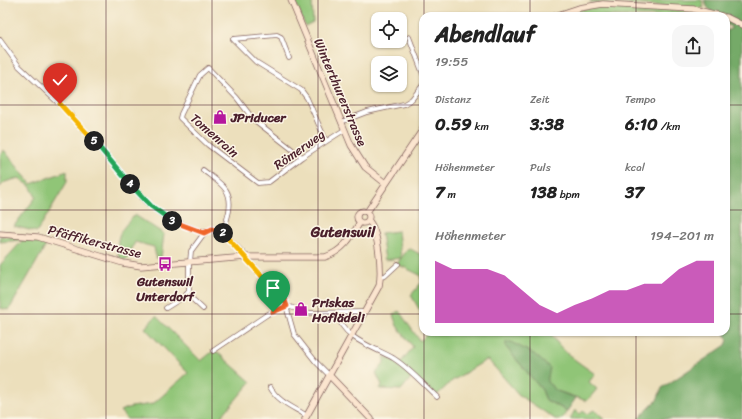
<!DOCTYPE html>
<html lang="de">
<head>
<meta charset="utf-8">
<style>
	body { margin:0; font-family:Sriracha,sans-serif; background:#f6f6f6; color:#222; height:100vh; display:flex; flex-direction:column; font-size:15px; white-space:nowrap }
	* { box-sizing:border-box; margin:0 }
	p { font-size:13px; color:#767676 }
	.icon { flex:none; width:22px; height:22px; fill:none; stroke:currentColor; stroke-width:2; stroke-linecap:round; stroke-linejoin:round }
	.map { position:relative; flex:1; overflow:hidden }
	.panel { position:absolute; left:419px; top:12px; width:311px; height:324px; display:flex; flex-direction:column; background:#fff; border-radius:12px; box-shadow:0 1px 3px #0004 }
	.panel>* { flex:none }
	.buttons { position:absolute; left:371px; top:12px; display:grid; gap:8px }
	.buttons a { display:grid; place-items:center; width:36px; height:36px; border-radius:8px; background:#fff; box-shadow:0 1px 3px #0004; font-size:20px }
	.pin { position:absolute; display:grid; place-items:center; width:34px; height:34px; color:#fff; margin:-41px -17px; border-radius:50% 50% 50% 0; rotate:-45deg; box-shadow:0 0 4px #0007 }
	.pin .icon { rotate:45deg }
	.km { position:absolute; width:20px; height:20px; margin:-10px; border-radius:50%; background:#222; color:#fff; font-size:11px; line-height:20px; text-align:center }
	.round { display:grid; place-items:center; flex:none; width:42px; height:42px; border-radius:12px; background:#f6f6f6 }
	.summary { display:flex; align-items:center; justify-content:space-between; height:68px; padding:0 16px }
	h1 { font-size:22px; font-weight:700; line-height:30px }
	.stats { display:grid; grid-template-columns:repeat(3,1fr); gap:6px; height:68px; padding:4px 16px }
	.stats div { display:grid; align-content:center }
	.stats b { font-size:17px; font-weight:700 }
	.stats small { font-size:11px; font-weight:400 }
	.stats p { font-size:11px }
	.chart { height:112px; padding:8px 16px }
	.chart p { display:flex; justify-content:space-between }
	.chart svg { width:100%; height:72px; margin-top:4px; fill:#b5179e; opacity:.7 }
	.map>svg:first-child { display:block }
	.green { fill:#90c577; stroke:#6d7251 }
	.forest { fill:#74aa68; stroke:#5f644a }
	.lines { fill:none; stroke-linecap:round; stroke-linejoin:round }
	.street-casing { stroke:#83625e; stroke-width:5.5 }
	.secondary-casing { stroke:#83625e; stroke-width:7 }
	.street { stroke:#fff; stroke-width:4 }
	.secondary { stroke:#fbe5cf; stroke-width:5.5 }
	.split-1-casing { stroke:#fff; stroke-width:8 }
	.split-2-casing { stroke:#fff; stroke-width:8 }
	.split-3-casing { stroke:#fff; stroke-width:8 }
	.split-4-casing { stroke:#fff; stroke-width:8 }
	.split-5-casing { stroke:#fff; stroke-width:8 }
	.split-6-casing { stroke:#fff; stroke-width:8 }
	.split-1 { stroke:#f0652b; stroke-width:5 }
	.split-2 { stroke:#f5b400; stroke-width:5 }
	.split-3 { stroke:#f0652b; stroke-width:5 }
	.split-4 { stroke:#22a559; stroke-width:5 }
	.split-5 { stroke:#22a559; stroke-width:5 }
	.split-6 { stroke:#f5b400; stroke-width:5 }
	.grid { fill:none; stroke:#4a1f2b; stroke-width:1; stroke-opacity:0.55 }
	.labels { text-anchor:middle; stroke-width:3; stroke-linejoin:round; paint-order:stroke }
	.street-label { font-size:13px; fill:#4a1f2b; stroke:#fcf5e5 }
	.poi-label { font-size:13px; font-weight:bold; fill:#4a1f2b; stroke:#fcf5e5; text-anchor:start }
	.quarter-label { font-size:15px; font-weight:bold; fill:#4a1f2b; stroke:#fcf5e5 }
</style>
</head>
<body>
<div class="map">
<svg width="742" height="419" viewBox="0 0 742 419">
	<rect width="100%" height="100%" fill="#fcf5e5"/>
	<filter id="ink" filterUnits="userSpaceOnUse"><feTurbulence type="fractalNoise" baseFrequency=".025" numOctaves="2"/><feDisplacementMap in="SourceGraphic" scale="8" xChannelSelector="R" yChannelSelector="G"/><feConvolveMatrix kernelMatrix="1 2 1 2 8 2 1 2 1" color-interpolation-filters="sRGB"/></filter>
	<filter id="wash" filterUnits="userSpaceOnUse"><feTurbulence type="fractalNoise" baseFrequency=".012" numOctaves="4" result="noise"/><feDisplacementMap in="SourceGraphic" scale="16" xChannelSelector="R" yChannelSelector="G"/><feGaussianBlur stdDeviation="0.9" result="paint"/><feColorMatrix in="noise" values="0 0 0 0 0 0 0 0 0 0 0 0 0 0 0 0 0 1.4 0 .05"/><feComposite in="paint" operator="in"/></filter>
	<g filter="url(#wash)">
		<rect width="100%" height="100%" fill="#ecdfbc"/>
		<path class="green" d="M295,0H312L313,22L305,26Z
			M591,0H702L704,8L590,2Z
			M602,6L689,11L715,16H568V14L587,8Z
			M4,150L31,184L67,171V182L37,232L14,226L36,197L30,186L19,178L5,182L0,187V156Z
			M135,215L164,234L161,258H156L154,247L135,242L127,260L119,258C115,236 120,230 135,215Z
			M398,231L401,258L409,248L423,256V316L411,295L422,282L420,275L397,264L401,258L385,260L381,233Z
			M0,236L25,237L48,242L9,310L0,308V265L23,240L0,242Z
			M399,311L420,341L429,332H550C561,352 577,361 595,374L589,382L597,389L587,401L557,391L506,347L542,390L546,400L567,411L562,419H555L519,395L489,361L486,360L452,381L437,395L412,377L401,390L380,389L382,385L376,373L384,364V357L401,362L413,347L397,326L393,315Z
			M156,316L201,361L213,351H216L251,382L219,419H127L120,411L131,407L153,404L188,373L145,328Z
			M575,410L580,414L583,411L587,414L594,410L605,419H570Z"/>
		<path class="forest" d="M704,0H742V419H638L657,400L662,388L726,345L728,340L723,332H726V31L732,28L726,24V16C714,16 708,11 704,0Z
			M506,342H511L534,354L550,368L547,382L557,391L576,398L567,411L546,400L542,390L506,347Z"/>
	</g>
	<g filter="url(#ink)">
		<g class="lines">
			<defs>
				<path id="street" d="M409,37L423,74
					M233,39L256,62L301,90L307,98L326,141
					M233,39L277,35L281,37L289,58
					M0,40L19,66L71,115L145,201L165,217L204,233
					M341,122L367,112L404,104L412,99L423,85
					M302,157L253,119L237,98L208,68L200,75L181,114L180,118L208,145L258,183L269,182L302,157L344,130
					M203,170C219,183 233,188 229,211C227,219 226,226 222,232
					M190,262L191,251L205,232L212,229L222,232L243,253L265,280L283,295L294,334L316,362L329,375
					M380,277L385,276L398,264
					M187,294L203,309
					M287,306L309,313L364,312
					M166,308L185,296L189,291V262
					M337,313C342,339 374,347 393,358C409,368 423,384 437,397
					M213,351L268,314L287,306
					M270,387C278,402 293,407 307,416"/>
				<path id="secondary" d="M291,0L351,145L365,167L385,183
					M555,16L579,8L603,4L693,9L722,16
					M726,17L742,25
					M357 217a6 6 0 1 1 12 0a6 6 0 1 1-12 0Z
					M367,212L423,129
					M0,234L38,237L123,263L141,266L246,257H325C343,251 351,238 360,222
					M329,375L371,419
					M305,419L379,286C382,271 379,231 368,220"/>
			</defs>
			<use href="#street" class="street-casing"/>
			<use href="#secondary" class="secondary-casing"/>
			<use href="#street" class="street"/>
			<use href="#secondary" class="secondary"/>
		</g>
	</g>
	<g class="lines" filter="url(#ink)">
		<defs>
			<path id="split-1" d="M261,275C270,285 283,292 287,306L273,312"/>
			<path id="split-2" d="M223,233L261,275"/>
			<path id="split-3" d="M172,221L204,233L212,229L223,233"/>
			<path id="split-4" d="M130,184L151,206L172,221"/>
			<path id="split-5" d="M94,141L130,184"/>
			<path id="split-6" d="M60,104L94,141"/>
		</defs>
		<use href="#split-1" class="split-1-casing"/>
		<use href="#split-2" class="split-2-casing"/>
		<use href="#split-3" class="split-3-casing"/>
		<use href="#split-4" class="split-4-casing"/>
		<use href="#split-5" class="split-5-casing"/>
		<use href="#split-6" class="split-6-casing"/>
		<use href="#split-1" class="split-1"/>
		<use href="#split-2" class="split-2"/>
		<use href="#split-3" class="split-3"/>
		<use href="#split-4" class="split-4"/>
		<use href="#split-5" class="split-5"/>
		<use href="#split-6" class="split-6"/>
	</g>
	<path class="grid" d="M106,0V419M212,0V419M318,0V419M424,0V16M530,0V16M636,0V16M0,105H423M726,105H742M0,210H423M726,210H742M0,314H423M726,314H742M424,332V419M530,332V419M636,332V419"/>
	<defs>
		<symbol id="shop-bare" viewBox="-9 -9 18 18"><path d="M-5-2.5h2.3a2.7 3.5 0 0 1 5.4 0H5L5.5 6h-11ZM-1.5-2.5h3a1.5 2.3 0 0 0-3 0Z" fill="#b5179e" stroke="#fcf5e5" stroke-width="2.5" paint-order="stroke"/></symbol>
		<symbol id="bus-bare" viewBox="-9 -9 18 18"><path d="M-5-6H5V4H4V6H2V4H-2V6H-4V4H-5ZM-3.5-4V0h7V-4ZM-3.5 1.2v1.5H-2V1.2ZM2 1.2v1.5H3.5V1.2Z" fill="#b5179e" stroke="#fcf5e5" stroke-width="2.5" paint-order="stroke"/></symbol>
	</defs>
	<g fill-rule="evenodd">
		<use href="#shop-bare" x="210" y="107" width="20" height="20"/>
		<use href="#bus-bare" x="155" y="254" width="20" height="20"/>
		<use href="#shop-bare" x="291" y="299" width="20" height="20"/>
	</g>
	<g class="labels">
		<g class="street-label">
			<text transform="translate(341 92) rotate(67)" y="5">Winterthurerstrasse</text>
			<text transform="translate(215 135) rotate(41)" y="5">Tomenrain</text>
			<text transform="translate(299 149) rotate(-35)" y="5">Römerweg</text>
			<text transform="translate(95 241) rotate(15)" y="5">Pfäffikerstrasse</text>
		</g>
		<g class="poi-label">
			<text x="231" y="122">JPriducer</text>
			<text x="165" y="286" text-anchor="middle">Gutenswil<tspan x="165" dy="15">Unterdorf</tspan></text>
			<text x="312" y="307">Priskas<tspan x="312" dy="15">Hoflädeli</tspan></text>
		</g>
		<g class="quarter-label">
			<text x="343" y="237">Gutenswil</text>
		</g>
	</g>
</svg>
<div class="buttons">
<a><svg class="icon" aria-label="locate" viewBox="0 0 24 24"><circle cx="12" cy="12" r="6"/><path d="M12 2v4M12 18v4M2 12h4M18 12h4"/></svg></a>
<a><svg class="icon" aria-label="layers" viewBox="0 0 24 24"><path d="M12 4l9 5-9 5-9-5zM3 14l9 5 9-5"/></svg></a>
</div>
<div class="pin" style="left:273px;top:312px;background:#1e9e55"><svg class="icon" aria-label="arrive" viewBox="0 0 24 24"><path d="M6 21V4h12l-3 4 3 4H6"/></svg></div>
<div class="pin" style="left:60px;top:104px;background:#d93025"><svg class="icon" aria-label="check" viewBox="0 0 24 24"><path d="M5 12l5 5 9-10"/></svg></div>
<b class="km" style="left:223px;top:233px">2</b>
<b class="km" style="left:172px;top:221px">3</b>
<b class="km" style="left:130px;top:184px">4</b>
<b class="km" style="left:94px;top:141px">5</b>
<section class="panel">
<div class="summary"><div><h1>Abendlauf</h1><p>19:55</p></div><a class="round"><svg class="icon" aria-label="share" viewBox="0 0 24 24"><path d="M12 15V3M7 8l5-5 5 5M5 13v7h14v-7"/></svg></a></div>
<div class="stats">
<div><p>Distanz</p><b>0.59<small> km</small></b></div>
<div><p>Zeit</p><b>3:38</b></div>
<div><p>Tempo</p><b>6:10<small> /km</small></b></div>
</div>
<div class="stats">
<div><p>Höhenmeter</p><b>7<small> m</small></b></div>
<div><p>Puls</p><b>138<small> bpm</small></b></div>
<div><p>kcal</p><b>37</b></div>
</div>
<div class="chart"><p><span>Höhenmeter</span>194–201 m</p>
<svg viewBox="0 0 160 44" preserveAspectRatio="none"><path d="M0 44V6L10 11L20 11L30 11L40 15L50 24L60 33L70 38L80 33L90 29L100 24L110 24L120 20L130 20L140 11L150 6L160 6V44z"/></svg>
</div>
</section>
</div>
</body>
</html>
